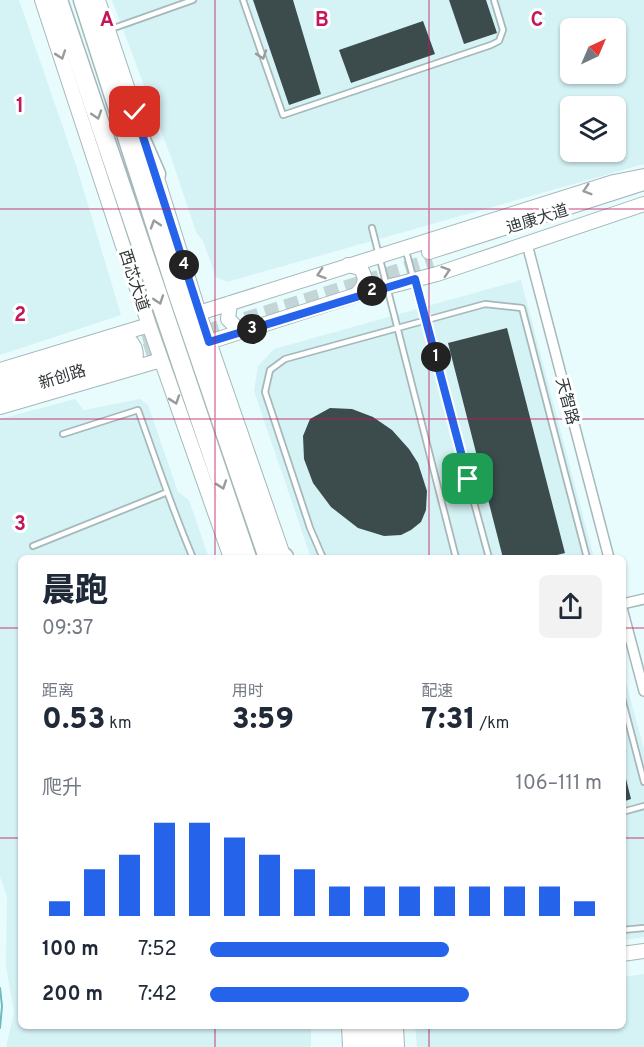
<!DOCTYPE html>
<html lang="zh">
<head>
<meta charset="utf-8">
<style>
	body { margin:0; font-family:Overpass,"Noto Sans SC",sans-serif; background:#f2f2f3; color:#1f2937; height:100vh; display:flex; flex-direction:column; font-size:22px; white-space:nowrap }
	* { box-sizing:border-box; margin:0 }
	p { font-size:20px; color:#747a83 }
	.icon { flex:none; width:33px; height:33px; fill:none; stroke:currentColor; stroke-width:2; stroke-linecap:round; stroke-linejoin:round }
	.map { position:relative; flex:1; overflow:hidden }
	.side { position:absolute; left:18px; top:555px; width:608px; height:474px; display:flex; flex-direction:column; background:#fff; border-radius:9px; box-shadow:0 2px 4px #0004 }
	.side>* { flex:none }
	.needle { width:39px; rotate:44deg }
	.buttons { position:absolute; left:560px; top:18px; display:grid; gap:12px }
	.buttons a { display:grid; place-items:center; width:66px; height:66px; border-radius:9px; background:#fff; box-shadow:0 2px 4px #0004; font-size:30px }
	.pin { position:absolute; display:grid; place-items:center; width:51px; height:51px; color:#fff; margin:-26px; border-radius:12px; box-shadow:0 3px 9px #0006 }
	.km { position:absolute; width:30px; height:30px; margin:-15px; border-radius:50%; background:#222; color:#fff; font-size:16px; line-height:30px; text-align:center }
	.round { display:grid; place-items:center; flex:none; width:63px; height:63px; border-radius:9px; background:#f2f2f3 }
	.head { display:flex; align-items:center; justify-content:space-between; height:102px; padding:0 24px }
	h1 { font-size:33px; font-weight:800; line-height:45px }
	.metrics { display:grid; grid-template-columns:repeat(3,1fr); gap:9px; height:102px; padding:6px 24px }
	.metrics div { display:grid; align-content:center }
	.metrics b { font-size:30px; font-weight:800 }
	.metrics small { font-size:16px; font-weight:400 }
	.metrics p { font-size:16px }
	.chart { height:168px; padding:12px 24px }
	.chart p { display:flex; justify-content:space-between }
	.chart svg { width:100%; height:108px; margin-top:6px; stroke:#2563eb; stroke-width:6 }
	ul { padding:0 24px; list-style:none; font-size:20px }
	li { display:grid; grid-template-columns:96px 72px 1fr; align-items:center; height:45px }
	li i { height:15px; border-radius:8px; background:#2563eb }
	.map>svg:first-child { display:block }
	.built { fill:#d5f2f5; fill-rule:evenodd }
	.lines { fill:none; stroke-linecap:round; stroke-linejoin:round }
	.stream { stroke:#70b9c0; stroke-width:2 }
	.building { fill:#3c4c4d }
	.secondary-tunnel { stroke:#c3d5d7; stroke-width:14; stroke-dasharray:14 7; stroke-linecap:butt }
	.lane-casing { stroke:#a5b8ba; stroke-width:8 }
	.street-casing { stroke:#a5b8ba; stroke-width:12 }
	.secondary-casing { stroke:#a5b8ba; stroke-width:16 }
	.highway-casing { stroke:#a5b8ba; stroke-width:21 }
	.lane { stroke:#fff; stroke-width:4.5 }
	.street { stroke:#fff; stroke-width:9 }
	.secondary { stroke:#fff; stroke-width:14 }
	.highway { stroke:#fff; stroke-width:18 }
	.oneway { stroke:#989c9c }
	.route-casing { stroke:#fff; stroke-width:12 }
	.route { stroke:#2563eb; stroke-width:8 }
	.grid { fill:none; stroke:#c2185b; stroke-width:1.5; stroke-opacity:0.55 }
	.labels { text-anchor:middle; stroke-width:6; stroke-linejoin:round; paint-order:stroke }
	.street-label { font-size:16px; fill:#313839; stroke:#fff }
	.grid-label { font-size:20px; text-anchor:middle; font-weight:bold; fill:#c2185b; stroke:#fff; stroke-width:6; stroke-linejoin:round; paint-order:stroke }
</style>
</head>
<body>
<div class="map">
<svg width="644" height="1047" viewBox="0 0 644 1047">
	<rect width="100%" height="100%" fill="#e8fcfe"/>
	<path class="built" d="M0,0H19L77,168L121,315L0,355Z
		M112,0H644V164L227,282L216,277L203,241L196,232L172,160ZM570,28H615V74H570ZM570,106H615V152H570Z
		M521,280L594,558H311L254,391L258,366L274,349Z
		M75,399L84,410L140,399L148,405L178,492L189,500L209,558H21V1026H311V1047H6L14,1013L6,966L7,897L0,877V419Z
		M622,668L644,749V937L623,940Z
		M644,974V1047H417L415,1026H622L623,977Z"/>
	<g class="lines">
		<path class="stream" d="M0,988L2,1006L0,1028"/>
	</g>
	<path class="building" d="M253,0H293L321,94L289,105Z
		M449,0H486L497,33L464,44Z
		M423,21L435,54L351,83L339,50Z
		M507,328L565,553L545,558H503L448,343Z
		M330,408L352,409L373,417L392,430L409,449L418,463L427,491L426,510L421,522L411,530L401,535L384,536L358,528L331,507L313,483L304,459L303,436L310,419Z
		M622,775H625L631,799L622,802Z"/>
	<g class="lines">
		<path class="secondary-tunnel" d="M123,347L163,335
			M125,357L432,260"/>
		<defs>
			<path id="lane" d="M243,0L283,115L491,45L499,41L503,30L494,0
				M111,29L193,0
				M372,228L456,558
				M406,251L489,558
				M63,434L138,410C156,460 172,509 193,558
				M33,546L165,493
				M323,558L310,528L265,392L270,370L285,359L485,304L522,308L587,558
				M622,698L644,782
				M622,812L644,806
				M622,930L644,928"/>
			<path id="street" d="M527,244L609,558
				M622,604L644,599
				M622,608L644,691"/>
			<path id="secondary" d="M42,0L149,325L231,558
				M98,0L143,135
				M153,165L199,313L284,558
				M429,252L644,183
				M348,265L360,268C368,279 365,286 356,295
				M230,303L228,319L241,332
				M199,313L614,182L644,176
				M121,334C135,342 139,353 133,368
				M209,342L356,295L437,274L644,204
				M0,370L149,325
				M0,384L123,347
				M0,395L125,357
				M0,407L161,360
				M622,954L644,951
				M349,1026L350,1047
				M396,1026L397,1047"/>
			<path id="highway" d="M58,0L247,558
				M83,0L175,286L268,558
				M135,126L156,174
				M284,557V558
				M363,1026L365,1047
				M381,1026L383,1047"/>
		</defs>
		<use href="#lane" class="lane-casing"/>
		<use href="#street" class="street-casing"/>
		<use href="#secondary" class="secondary-casing"/>
		<use href="#highway" class="highway-casing"/>
		<use href="#lane" class="lane"/>
		<use href="#street" class="street"/>
		<use href="#secondary" class="secondary"/>
		<use href="#highway" class="highway"/>
	</g>
	<defs><path id="oneway-chevron" d="M-2-3.5L2.5 0L-2 3.5" fill="none" stroke-width="1.6" stroke-linecap="round" stroke-linejoin="round" transform="scale(1.5)"/></defs>
	<g class="oneway">
		<use href="#oneway-chevron" transform="translate(61 55) rotate(71)"/>
		<use href="#oneway-chevron" transform="translate(262 55) rotate(71)"/>
		<use href="#oneway-chevron" transform="translate(97 115) rotate(72)"/>
		<use href="#oneway-chevron" transform="translate(587 190) rotate(163)"/>
		<use href="#oneway-chevron" transform="translate(155 224) rotate(-108)"/>
		<use href="#oneway-chevron" transform="translate(446 271) rotate(-18)"/>
		<use href="#oneway-chevron" transform="translate(321 274) rotate(162)"/>
		<use href="#oneway-chevron" transform="translate(159 300) rotate(71)"/>
		<use href="#oneway-chevron" transform="translate(175 400) rotate(71)"/>
		<use href="#oneway-chevron" transform="translate(222 485) rotate(71)"/>
	</g>
	<g class="lines">
		<defs>
			<path id="route" d="M135,112L209,342L415,279L468,479"/>
		</defs>
		<use href="#route" class="route-casing"/>
		<use href="#route" class="route"/>
	</g>
	<path class="grid" d="M215,0V558M429,0V558M0,209H644M0,419H644M0,628H21M622,628H644M0,838H21M622,838H644M215,1026V1047M429,1026V1047"/>
	<g class="labels">
		<g class="street-label">
			<text transform="translate(537 218) rotate(-17)" y="6">迪康大道</text>
			<text transform="translate(135 280) rotate(72)" y="6">西芯大道</text>
			<text transform="translate(62 376) rotate(-17)" y="6">新创路</text>
			<text transform="translate(568 401) rotate(75)" y="6">天智路</text>
		</g>
	</g>
	<g class="grid-label">
		<text x="107" y="26">A</text>
		<text x="322" y="26">B</text>
		<text x="537" y="26">C</text>
		<text x="20" y="112">1</text>
		<text x="20" y="321">2</text>
		<text x="20" y="530">3</text>
	</g>
</svg>
<div class="buttons">
<a><svg class="needle" viewBox="-14 -14 28 28"><path d="M0-13l5 13h-10z" fill="#e53935"/><path d="M0 13l5-13h-10z" fill="#747a83"/></svg></a>
<a><svg class="icon" aria-label="layers" viewBox="0 0 24 24"><path d="M12 4l9 5-9 5-9-5zM3 14l9 5 9-5"/></svg></a>
</div>
<div class="pin" style="left:468px;top:479px;background:#1e9e55"><svg class="icon" aria-label="arrive" viewBox="0 0 24 24"><path d="M6 21V4h12l-3 4 3 4H6"/></svg></div>
<div class="pin" style="left:135px;top:112px;background:#d93025"><svg class="icon" aria-label="check" viewBox="0 0 24 24"><path d="M5 12l5 5 9-10"/></svg></div>
<b class="km" style="left:436px;top:357px">1</b>
<b class="km" style="left:372px;top:291px">2</b>
<b class="km" style="left:252px;top:329px">3</b>
<b class="km" style="left:184px;top:265px">4</b>
<section class="side">
<div class="head"><div><h1>晨跑</h1><p>09:37</p></div><a class="round"><svg class="icon" aria-label="share" viewBox="0 0 24 24"><path d="M12 15V3M7 8l5-5 5 5M5 13v7h14v-7"/></svg></a></div>
<div class="metrics">
<div><p>距离</p><b>0.53<small> km</small></b></div>
<div><p>用时</p><b>3:59</b></div>
<div><p>配速</p><b>7:31<small> /km</small></b></div>
</div>
<div class="chart"><p><span>爬升</span>106–111 m</p>
<svg viewBox="0 0 160 44" preserveAspectRatio="none"><path d="M5 44V38M15 44V25M25 44V19M35 44V6M45 44V6M55 44V12M65 44V19M75 44V25M85 44V32M95 44V32M105 44V32M115 44V32M125 44V32M135 44V32M145 44V32M155 44V38"/></svg>
</div>
<ul>
<li><b>100 m</b>7:52<i style="width:61%"></i></li>
<li><b>200 m</b>7:42<i style="width:66%"></i></li>
</ul>
</section>
</div>
</body>
</html>
